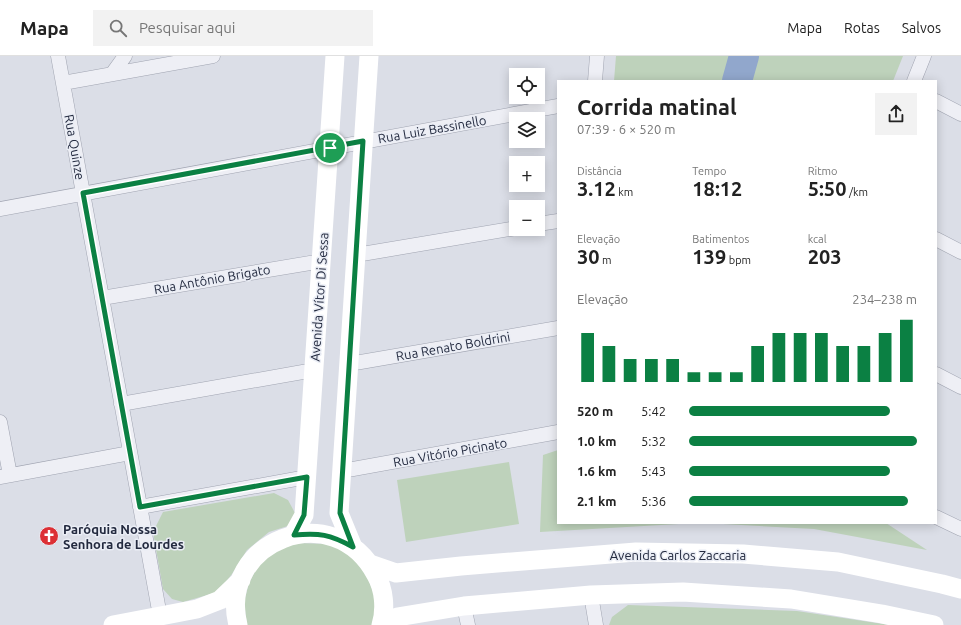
<!DOCTYPE html>
<html lang="pt">
<head>
<meta charset="utf-8">
<style>
	body { margin:0; font-family:Ubuntu,sans-serif; background:#f2f2f2; color:#222; height:100vh; display:flex; flex-direction:column; font-size:15px; white-space:nowrap }
	* { box-sizing:border-box; margin:0 }
	p { font-size:13px; color:#767676 }
	.icon { flex:none; width:22px; height:22px; fill:none; stroke:currentColor; stroke-width:2; stroke-linecap:round; stroke-linejoin:round }
	.map { position:relative; flex:1; overflow:hidden }
	.panel { position:absolute; left:557px; top:24px; width:380px; height:444px; display:flex; flex-direction:column; background:#fff; border-radius:0px; box-shadow:0 2px 10px #0003 }
	.panel>* { flex:none }
	.tools { position:absolute; left:509px; top:12px; display:grid; gap:8px }
	.tools a { display:grid; place-items:center; width:36px; height:36px; border-radius:0px; background:#fff; box-shadow:0 2px 10px #0003; font-size:20px }
	.pin { position:absolute; display:grid; place-items:center; width:34px; height:34px; color:#fff; margin:-17px; border:2px solid #fff; border-radius:50%; box-shadow:0 1px 4px #0007 }
	.round { display:grid; place-items:center; flex:none; width:42px; height:42px; border-radius:0px; background:#f2f2f2 }
	.head { display:flex; align-items:center; justify-content:space-between; height:68px; padding:0 20px }
	h1 { font-size:22px; font-weight:700; line-height:30px }
	.figures { display:grid; grid-template-columns:repeat(3,1fr); gap:6px; height:68px; padding:4px 20px }
	.figures div { display:grid; align-content:center }
	.figures b { font-size:20px; font-weight:700 }
	.figures small { font-size:11px; font-weight:400 }
	.figures p { font-size:11px }
	.chart { height:112px; padding:8px 20px }
	.chart p { display:flex; justify-content:space-between }
	.chart svg { width:100%; height:72px; margin-top:4px; stroke:#0b8043; stroke-width:6 }
	ul { padding:0 20px; list-style:none; font-size:13px }
	li { display:grid; grid-template-columns:64px 48px 1fr; align-items:center; height:30px }
	li i { height:10px; border-radius:5px; background:#0b8043 }
	header { display:flex; align-items:center; gap:24px; box-sizing:border-box; height:56px; padding:0 20px; background:#fff; border-bottom:1px solid #e0e0e0 }
	header strong { font-size:19px }
	nav { display:flex; gap:22px; margin-inline-start:auto; font-size:14px }
	.search { width:280px; height:36px; background:#f2f2f2; display:flex; align-items:center; gap:10px; box-sizing:border-box; padding:0 14px; border-radius:0px; color:#767676; font-size:15px }
	.map>svg:first-child { display:block }
	.green { fill:#bed2bb }
	.lines { fill:none; stroke-linecap:round; stroke-linejoin:round }
	.river { stroke:#91a7cc; stroke-width:30 }
	.street-casing { stroke:#a0a4b1; stroke-width:15 }
	.street { stroke:#eeeff5; stroke-width:14 }
	.secondary { stroke:#fff; stroke-width:19 }
	.route-casing { stroke:#fff; stroke-width:8 }
	.route { stroke:#0b8043; stroke-width:5 }
	.labels { text-anchor:middle; stroke-width:3; stroke-linejoin:round; paint-order:stroke }
	.street-label { font-size:13px; fill:#232a3f; stroke:#eaedf5 }
	.poi-label { font-size:13px; font-weight:bold; fill:#232a3f; stroke:#eaedf5; text-anchor:start }
</style>
</head>
<body>
<header>
<strong>Mapa</strong>
<div class="search"><svg class="icon" aria-label="search" viewBox="0 0 24 24"><circle cx="10" cy="10" r="6"/><path d="M15 15l6 6"/></svg>Pesquisar aqui</div>
<nav><a>Mapa</a><a>Rotas</a><a>Salvos</a></nav>
</header>
<div class="map">
<svg width="961" height="569" viewBox="0 0 961 569">
	<rect width="100%" height="100%" fill="#dbdee7"/>
	<path class="green" d="M616,0H903L893,25H614Z
		M558,394V467H696L540,476L543,399Z
		M509,406L519,468L406,486L397,424Z
		M274,437L288,444L295,457L291,469L269,476L247,494L232,518L218,536L183,546L172,543L163,533L153,476L163,456Z
		M705,467H886L927,494L814,473Z
		M295,487L330,488L348,497L364,512L376,543L373,569H247L244,546L249,527L259,508L278,493Z
		M628,549L797,555L890,569H609L612,561Z"/>
	<g class="lines">
		<path class="river" d="M737,25L744,0"/>
		<defs>
			<path id="street" d="M58,0L160,560
				M112,18L125,0
				M595,25L597,0
				M914,25L924,0
				M63,27L213,0
				M936,45L961,58
				M0,153L558,50
				M538,168L558,165
				M936,183L961,196
				M356,199L516,172
				M102,242L322,205
				M349,308L558,272
				M936,318L961,331
				M121,348L314,314
				M0,366L10,419
				M342,415L558,376
				M0,421L130,397
				M140,451L307,421
				M936,461L961,473
				M591,539L596,569
				M464,550L468,569"/>
		</defs>
		<use href="#street" class="street-casing"/>
		<use href="#street" class="street"/>
		<path class="secondary" d="M293,479L304,459L335,0
			M353,491L339,457L369,0
			M370,508L396,517L461,510L636,496L743,498L838,506L942,528L961,533
			M113,569L197,553L220,544L241,524
			M238,569C217,485 334,439 376,519C384,533 386,553 381,569
			M390,569L397,561L464,550L591,539L683,536L791,543L882,558L934,569"/>
	</g>
	<g class="lines">
		<defs>
			<path id="route" d="M363,85L340,457L353,491C329,478 320,477 294,479L304,459L307,421L140,451L83,137Z"/>
		</defs>
		<use href="#route" class="route-casing"/>
		<use href="#route" class="route"/>
	</g>
	<defs>
		<symbol id="church-disc" viewBox="-11 -11 22 22"><circle r="9.5" fill="#dc3035" stroke="#eaedf5"/><path d="M-1.2-6h2.4v3.5h3.3v2.4h-3.3V6h-2.4V-.1h-3.3v-2.4h3.3Z" fill="#fff"/></symbol>
	</defs>
	<g fill-rule="evenodd">
		<use href="#church-disc" x="38" y="469" width="22" height="22"/>
	</g>
	<g class="labels">
		<g class="street-label">
			<text transform="translate(432 73) rotate(-10)" y="5">Rua Luiz Bassinello</text>
			<text transform="translate(75 91) rotate(80)" y="5">Rua Quinze</text>
			<text transform="translate(212 223) rotate(-10)" y="5">Rua Antônio Brigato</text>
			<text transform="translate(319 241) rotate(-86)" y="5">Avenida Vítor Di Sessa</text>
			<text transform="translate(453 290) rotate(-10)" y="5">Rua Renato Boldrini</text>
			<text transform="translate(450 396) rotate(-10)" y="5">Rua Vitório Picinato</text>
			<text x="678" y="504">Avenida Carlos Zaccaria</text>
		</g>
		<g class="poi-label">
			<text x="63" y="478">Paróquia Nossa<tspan x="63" dy="15">Senhora de Lourdes</tspan></text>
		</g>
	</g>
</svg>
<div class="tools">
<a><svg class="icon" aria-label="locate" viewBox="0 0 24 24"><circle cx="12" cy="12" r="6"/><path d="M12 2v4M12 18v4M2 12h4M18 12h4"/></svg></a>
<a><svg class="icon" aria-label="layers" viewBox="0 0 24 24"><path d="M12 4l9 5-9 5-9-5zM3 14l9 5 9-5"/></svg></a>
<a>+</a>
<a>−</a>
</div>
<div class="pin" style="left:330px;top:92px;background:#1e9e55"><svg class="icon" aria-label="arrive" viewBox="0 0 24 24"><path d="M6 21V4h12l-3 4 3 4H6"/></svg></div>
<section class="panel">
<div class="head"><div><h1>Corrida matinal</h1><p>07:39 · 6 × 520 m</p></div><a class="round"><svg class="icon" aria-label="share" viewBox="0 0 24 24"><path d="M12 15V3M7 8l5-5 5 5M5 13v7h14v-7"/></svg></a></div>
<div class="figures">
<div><p>Distância</p><b>3.12<small> km</small></b></div>
<div><p>Tempo</p><b>18:12</b></div>
<div><p>Ritmo</p><b>5:50<small> /km</small></b></div>
</div>
<div class="figures">
<div><p>Elevação</p><b>30<small> m</small></b></div>
<div><p>Batimentos</p><b>139<small> bpm</small></b></div>
<div><p>kcal</p><b>203</b></div>
</div>
<div class="chart"><p><span>Elevação</span>234–238 m</p>
<svg viewBox="0 0 160 44" preserveAspectRatio="none"><path d="M5 44V14M15 44V22M25 44V30M35 44V30M45 44V30M55 44V38M65 44V38M75 44V38M85 44V22M95 44V14M105 44V14M115 44V14M125 44V22M135 44V22M145 44V14M155 44V6"/></svg>
</div>
<ul>
<li><b>520 m</b>5:42<i style="width:88%"></i></li>
<li><b>1.0 km</b>5:32<i style="width:100%"></i></li>
<li><b>1.6 km</b>5:43<i style="width:88%"></i></li>
<li><b>2.1 km</b>5:36<i style="width:96%"></i></li>
</ul>
</section>
</div>
</body>
</html>
